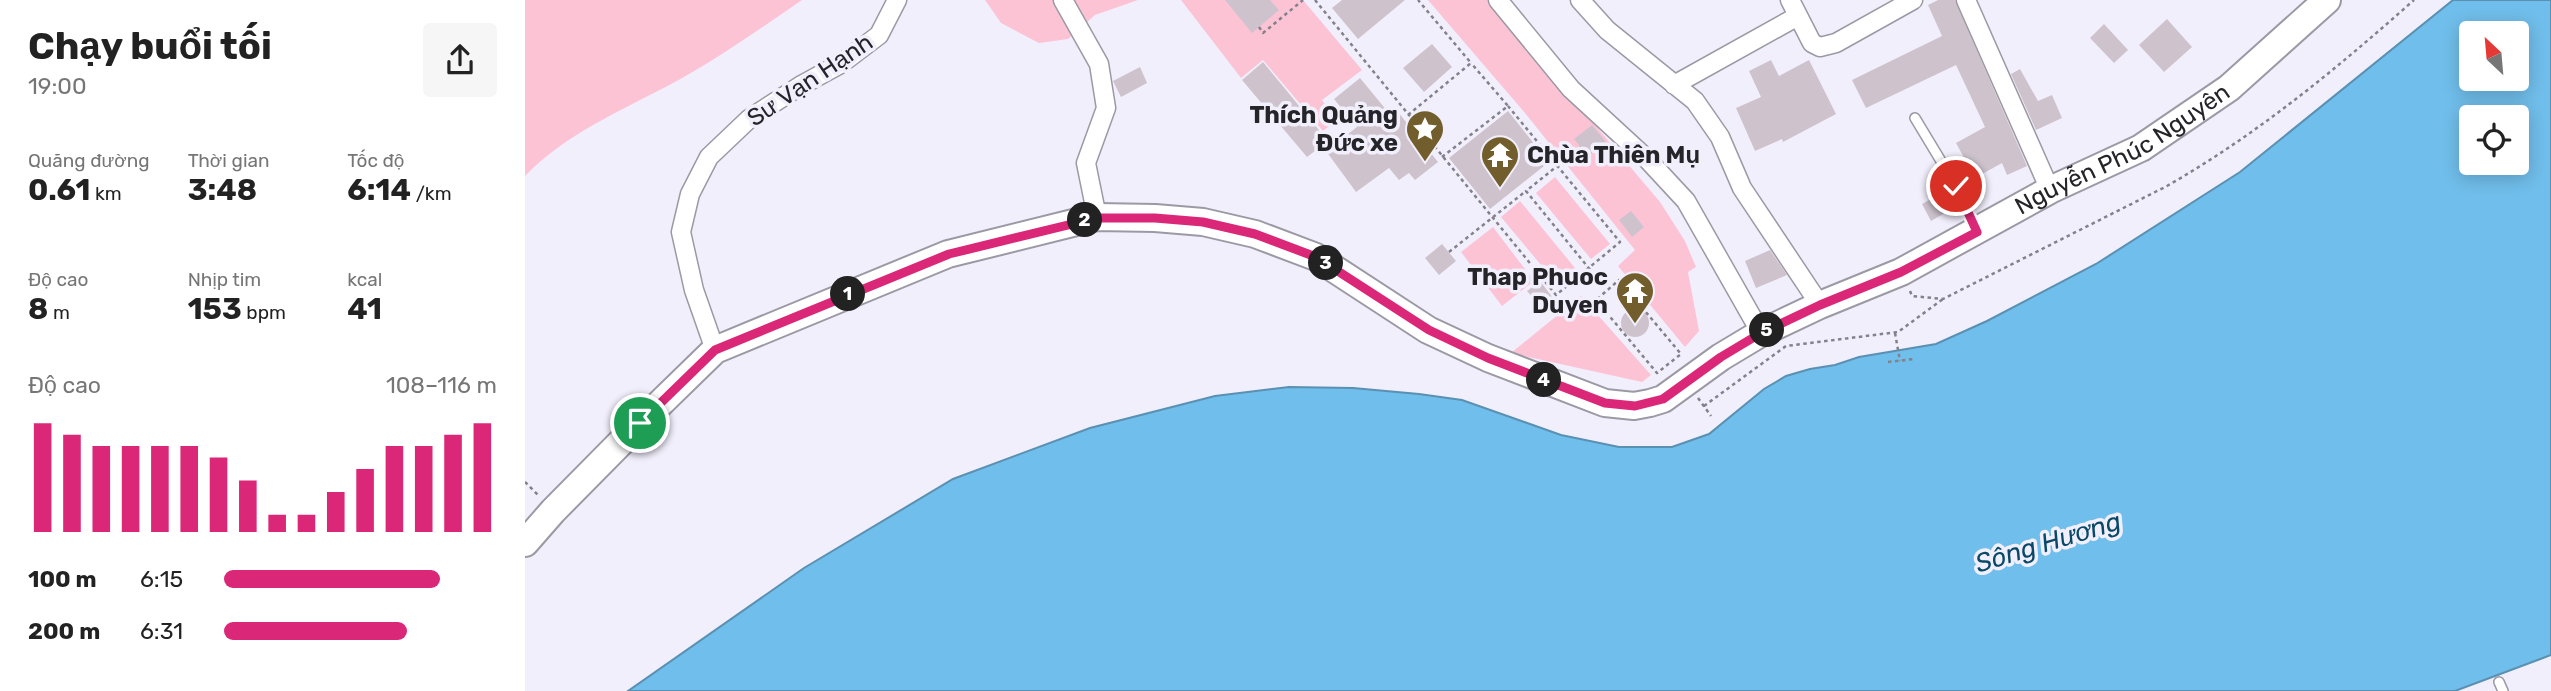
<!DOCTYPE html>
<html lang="vi">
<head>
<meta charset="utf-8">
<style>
	body { margin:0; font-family:Rubik,sans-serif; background:#f6f6f6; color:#222; height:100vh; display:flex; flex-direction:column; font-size:26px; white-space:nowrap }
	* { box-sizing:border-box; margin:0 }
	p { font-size:23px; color:#767676 }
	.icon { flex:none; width:38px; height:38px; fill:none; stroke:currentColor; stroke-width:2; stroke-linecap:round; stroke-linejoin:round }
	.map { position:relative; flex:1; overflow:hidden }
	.drawer { display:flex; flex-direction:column; background:#fff; width:525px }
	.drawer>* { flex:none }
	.needle { width:46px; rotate:334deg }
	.tools { position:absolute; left:1934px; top:21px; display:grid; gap:14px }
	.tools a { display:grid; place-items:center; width:70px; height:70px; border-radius:7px; background:#fff; box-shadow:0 4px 18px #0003; font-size:35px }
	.pin { position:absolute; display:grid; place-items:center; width:60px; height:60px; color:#fff; margin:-30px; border:4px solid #fff; border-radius:50%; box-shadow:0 2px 7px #0007 }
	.km { position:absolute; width:35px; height:35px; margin:-18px; border-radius:50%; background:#222; color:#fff; font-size:19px; line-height:35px; text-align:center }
	.round { display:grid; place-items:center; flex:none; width:74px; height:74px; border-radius:7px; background:#f6f6f6 }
	.overview { display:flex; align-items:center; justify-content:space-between; height:119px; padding:0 28px }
	h1 { font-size:38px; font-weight:700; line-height:52px }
	.stats { display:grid; grid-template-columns:repeat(3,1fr); gap:10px; height:119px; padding:7px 28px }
	.stats div { display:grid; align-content:center }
	.stats b { font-size:30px; font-weight:700 }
	.stats small { font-size:19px; font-weight:400 }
	.stats p { font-size:19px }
	.chart { height:196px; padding:14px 28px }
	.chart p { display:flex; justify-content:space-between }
	.chart svg { width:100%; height:126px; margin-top:7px; stroke:#db2777; stroke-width:6 }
	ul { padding:0 28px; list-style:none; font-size:23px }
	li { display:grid; grid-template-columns:112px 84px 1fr; align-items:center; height:52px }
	li i { height:18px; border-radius:9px; background:#db2777 }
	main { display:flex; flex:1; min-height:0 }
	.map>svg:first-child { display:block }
	.green { fill:#fcc3d5 }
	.water { fill:#70beeb; stroke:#5a90b1; stroke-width:2; fill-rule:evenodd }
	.building { fill:#cec3cd }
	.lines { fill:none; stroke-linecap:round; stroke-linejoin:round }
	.lane-casing { stroke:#9c99a5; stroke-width:12 }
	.street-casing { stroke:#9c99a5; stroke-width:21 }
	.secondary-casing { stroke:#9c99a5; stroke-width:30 }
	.path { stroke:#83818a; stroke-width:2.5; stroke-dasharray:3.5 3.5; stroke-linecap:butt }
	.lane { stroke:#fff; stroke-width:9 }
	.street { stroke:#fff; stroke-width:18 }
	.secondary { stroke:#fff; stroke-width:26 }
	.route-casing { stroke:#fff; stroke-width:14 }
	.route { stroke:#db2777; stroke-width:9 }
	.labels { text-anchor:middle; stroke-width:7; stroke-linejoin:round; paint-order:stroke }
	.street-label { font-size:24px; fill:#252429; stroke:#f2effc }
	.poi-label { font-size:24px; font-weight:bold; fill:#252429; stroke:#f2effc; text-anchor:end }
	.water-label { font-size:26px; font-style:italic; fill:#084967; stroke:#f2effc }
</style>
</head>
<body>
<main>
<section class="drawer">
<div class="overview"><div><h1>Chạy buổi tối</h1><p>19:00</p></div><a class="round"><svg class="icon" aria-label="share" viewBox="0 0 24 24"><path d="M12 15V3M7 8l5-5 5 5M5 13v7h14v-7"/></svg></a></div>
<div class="stats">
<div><p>Quãng đường</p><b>0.61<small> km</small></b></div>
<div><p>Thời gian</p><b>3:48</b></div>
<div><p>Tốc độ</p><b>6:14<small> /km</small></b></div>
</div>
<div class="stats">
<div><p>Độ cao</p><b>8<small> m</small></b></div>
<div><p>Nhịp tim</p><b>153<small> bpm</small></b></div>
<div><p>kcal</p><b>41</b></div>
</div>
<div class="chart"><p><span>Độ cao</span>108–116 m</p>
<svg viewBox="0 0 160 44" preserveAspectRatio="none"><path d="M5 44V6M15 44V10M25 44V14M35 44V14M45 44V14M55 44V14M65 44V18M75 44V26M85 44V38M95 44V38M105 44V30M115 44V22M125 44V14M135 44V14M145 44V10M155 44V6"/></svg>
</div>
<ul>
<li><b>100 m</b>6:15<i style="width:79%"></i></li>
<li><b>200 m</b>6:31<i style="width:67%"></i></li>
</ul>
</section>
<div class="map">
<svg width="2026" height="691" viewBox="0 0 2026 691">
	<rect width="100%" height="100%" fill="#f2effc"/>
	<path class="green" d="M0,0H277C240,25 203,52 164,74C109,106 45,129 0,176Z
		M460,0H613L570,15L543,39L514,43L476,23Z
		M656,0H778L837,70L797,100L812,120L798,131L738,60L716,78Z
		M903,0H964L1135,202L1160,241L1171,267L1163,272L1174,331L1160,347L1093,266L1110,250L1000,113Z
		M1030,177L1085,244L1066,259L1011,193Z
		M995,201L1050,268L1031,283L976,217Z
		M968,227L1009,281L977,306L936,252Z
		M1056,296L1126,375L1117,382L986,353Z"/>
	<path class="water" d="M1928,0H2026V655L1930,691H103L279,568L428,479L565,428L690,396L764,387L828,388L894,394L937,400L1036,435L1094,447H1147L1184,434L1239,389L1261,376L1285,369L1310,365L1334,357L1411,344L1462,321L1571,264L1715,172ZM1946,33H1992V79H1946ZM1946,117H1992V163H1946Z"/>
	<path class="building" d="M700,0H745L754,10L727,33Z
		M817,0H880L833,39L807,8Z
		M1413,0H1430L1502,166L1482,175L1477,163L1450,178L1431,143L1460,127L1431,65L1341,108L1327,80L1417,36L1403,5Z
		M1642,19L1667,47L1639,72L1614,45Z
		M1579,24L1603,50L1589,63L1565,38Z
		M907,44L927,67L899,92L878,68Z
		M1246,60L1254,76L1284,60L1311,114L1258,142L1257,139L1230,151L1211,108L1236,97L1224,71Z
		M738,62L803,141L782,157L717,80Z
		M615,67L622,83L596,97L588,81Z
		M1495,69L1513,101L1527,95L1537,118L1511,130L1486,74Z
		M835,78L863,112L869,107L913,162L890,180L884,173L874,180L864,168L831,192L801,151L832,127L809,99Z
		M983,111L1024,162L965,209L924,158Z
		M1067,125L1081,142L1063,156L1049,139Z
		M1421,191L1430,207L1406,221L1397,204Z
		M1106,211L1119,227L1107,237L1094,220Z
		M917,244L931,261L914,275L900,258Z
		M1245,250L1262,275L1231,288L1220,261Z
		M1015,281L1028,298L1016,307L1002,291Z
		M1096 323a14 14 0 1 1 28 0a14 14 0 1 1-28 0Z"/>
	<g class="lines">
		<defs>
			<path id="lane" d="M1390,118L1431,186L1450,227
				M1974,682L1978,691"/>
			<path id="street" d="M538,0L574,64L581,108L561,163L572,217
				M973,0L1046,89L1122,159L1161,201L1236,333
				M1055,0L1082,30L1170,101L1195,137L1217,188L1295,305
				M1265,0L1287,43L1295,47L1311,43L1388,0
				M1441,0L1525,190
				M1149,85L1273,16
				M190,350L169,290L156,232L165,194L184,157L224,119L275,86L317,63L354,35L372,0"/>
			<g id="secondary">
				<path id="s1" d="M0,543L28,511L115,423L190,350L423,254L572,217L630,218L678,222L730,234L791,257L903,330L963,358L1080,403L1109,406L1125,403L1138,399L1196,357L1236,333L1295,305L1376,272L1525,190L1616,148L1704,88L1802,0"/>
			</g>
		</defs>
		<use href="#lane" class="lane-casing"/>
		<use href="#street" class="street-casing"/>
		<use href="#secondary" class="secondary-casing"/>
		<path class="path" d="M790,0L1031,295L1095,242L983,106
			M734,27L738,33L778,0
			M883,115L946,63L893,0
			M1056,147L1001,191L1071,277
			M917,157L983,106L946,63
			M924,252L1001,191
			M1094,280L1156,354L1132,373L1071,300Z
			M1385,291L1387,296L1418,299L1642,186C1734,133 1810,70 1889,0
			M1370,333L1375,361
			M1363,362L1389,359
			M1173,398L1186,416
			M1179,406L1261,346L1373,332L1418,299
			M0,482L14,496"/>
		<use href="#lane" class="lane"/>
		<use href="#street" class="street"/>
		<use href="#secondary" class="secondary"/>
	</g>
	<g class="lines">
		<defs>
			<path id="route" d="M115,423L190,350L424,254L572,218H630L678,222L730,234L791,257L904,330L963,358L1080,403L1110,406L1138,399L1196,357L1236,333L1295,305L1376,272L1452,232L1431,186"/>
		</defs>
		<use href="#route" class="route-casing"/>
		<use href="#route" class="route"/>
	</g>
	<defs>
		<symbol id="sight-pin" viewBox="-11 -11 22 30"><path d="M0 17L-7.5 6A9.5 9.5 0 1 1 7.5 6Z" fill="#725e2d" stroke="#f2effc"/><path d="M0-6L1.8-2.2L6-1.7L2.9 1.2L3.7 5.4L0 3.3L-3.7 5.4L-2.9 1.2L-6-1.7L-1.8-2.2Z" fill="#fff"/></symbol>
		<symbol id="temple-pin" viewBox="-11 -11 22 30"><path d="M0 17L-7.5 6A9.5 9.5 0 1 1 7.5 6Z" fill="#725e2d" stroke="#f2effc"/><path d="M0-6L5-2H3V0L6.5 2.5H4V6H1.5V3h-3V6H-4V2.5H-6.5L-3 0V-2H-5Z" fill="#fff"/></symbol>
	</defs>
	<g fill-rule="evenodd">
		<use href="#sight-pin" x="878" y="107" width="44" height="60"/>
		<use href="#temple-pin" x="953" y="133" width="44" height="60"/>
		<use href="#temple-pin" x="1088" y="269" width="44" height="60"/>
	</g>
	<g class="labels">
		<g class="street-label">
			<text transform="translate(285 80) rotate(-34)" y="8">Sư Vạn Hạnh</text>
			<text dy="8" stroke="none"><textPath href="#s1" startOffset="1810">Nguyễn Phúc Nguyên</textPath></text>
		</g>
		<g class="poi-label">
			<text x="873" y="123">Thích Quảng<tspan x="873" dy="28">Đức xe</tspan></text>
			<text x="1002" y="163" text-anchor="start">Chùa Thiên Mụ</text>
			<text x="1083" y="285">Thap Phuoc<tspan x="1083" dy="28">Duyen</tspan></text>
		</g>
		<g class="water-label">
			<text transform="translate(1523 542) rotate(-17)" y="9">Sông Hương</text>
		</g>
	</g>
</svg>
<div class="tools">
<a><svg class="needle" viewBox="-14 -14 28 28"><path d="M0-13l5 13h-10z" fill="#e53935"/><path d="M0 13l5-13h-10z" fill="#767676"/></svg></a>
<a><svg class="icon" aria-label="locate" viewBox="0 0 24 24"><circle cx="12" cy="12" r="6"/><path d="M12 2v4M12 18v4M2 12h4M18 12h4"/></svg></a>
</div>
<div class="pin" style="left:115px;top:423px;background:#1e9e55"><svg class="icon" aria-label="arrive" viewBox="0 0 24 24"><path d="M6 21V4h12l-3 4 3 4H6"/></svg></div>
<div class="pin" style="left:1431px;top:186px;background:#d93025"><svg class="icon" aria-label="check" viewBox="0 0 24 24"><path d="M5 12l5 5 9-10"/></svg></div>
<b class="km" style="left:323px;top:294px">1</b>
<b class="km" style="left:560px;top:220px">2</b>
<b class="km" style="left:801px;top:263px">3</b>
<b class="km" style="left:1019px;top:380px">4</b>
<b class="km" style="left:1242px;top:330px">5</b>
</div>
</main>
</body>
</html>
